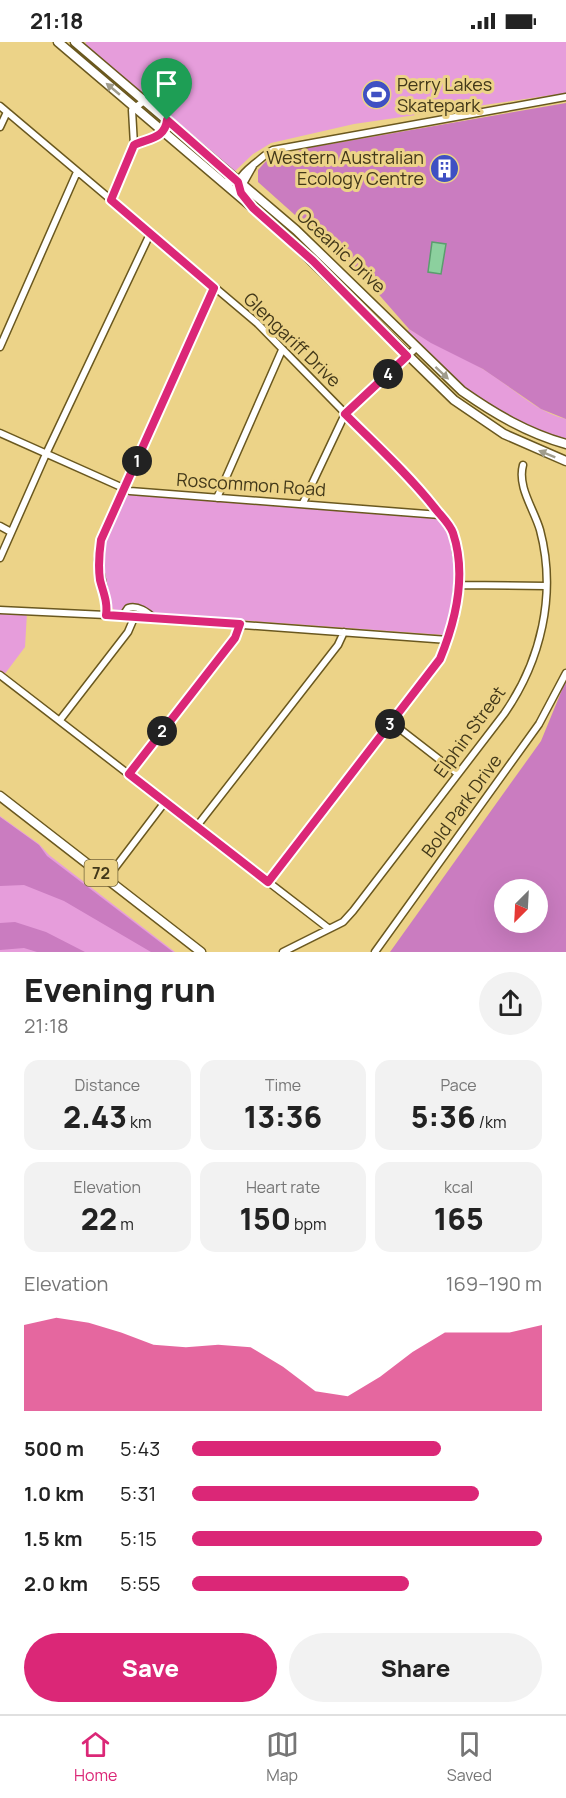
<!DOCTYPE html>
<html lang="en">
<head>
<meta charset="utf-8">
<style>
	body { margin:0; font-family:Manrope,sans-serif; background:#f2f2f2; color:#222; height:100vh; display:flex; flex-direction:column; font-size:22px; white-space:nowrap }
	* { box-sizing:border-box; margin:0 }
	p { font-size:20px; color:#767676 }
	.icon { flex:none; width:33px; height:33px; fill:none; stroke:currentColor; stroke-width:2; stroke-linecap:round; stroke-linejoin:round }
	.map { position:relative; height:910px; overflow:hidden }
	.panel { display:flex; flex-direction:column; background:#fff; flex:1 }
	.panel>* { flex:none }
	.needle { width:39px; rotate:204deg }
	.tools { position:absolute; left:494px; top:837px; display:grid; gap:12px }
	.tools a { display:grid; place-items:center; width:54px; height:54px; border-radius:50%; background:#fff; box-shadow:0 6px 24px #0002; font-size:30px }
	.pin { position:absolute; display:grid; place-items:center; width:51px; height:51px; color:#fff; margin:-62px -26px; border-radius:50% 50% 50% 0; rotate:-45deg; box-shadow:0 0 6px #0007 }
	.pin .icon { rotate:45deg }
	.km { position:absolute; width:30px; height:30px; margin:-15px; border-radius:50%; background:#222; color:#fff; font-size:16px; line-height:30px; text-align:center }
	.round { display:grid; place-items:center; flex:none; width:63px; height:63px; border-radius:32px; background:#f2f2f2 }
	.headline { display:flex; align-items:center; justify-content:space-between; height:102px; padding:0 24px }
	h1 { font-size:33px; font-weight:800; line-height:45px }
	.metrics { display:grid; grid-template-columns:repeat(3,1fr); gap:9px; height:102px; padding:6px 24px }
	.metrics div { display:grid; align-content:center; border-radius:15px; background:#f2f2f2; text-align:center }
	.metrics b { font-size:30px; font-weight:800 }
	.metrics small { font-size:16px; font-weight:400 }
	.metrics p { font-size:16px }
	.chart { height:168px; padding:12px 24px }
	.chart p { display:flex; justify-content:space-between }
	.chart svg { width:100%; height:108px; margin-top:6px; fill:#db2777; opacity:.7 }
	.action { display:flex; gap:12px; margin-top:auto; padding:12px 24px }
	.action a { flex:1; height:69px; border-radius:36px; background:#db2777; color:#fff; font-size:24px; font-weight:800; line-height:69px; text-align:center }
	.action a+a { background:#f2f2f2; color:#222 }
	ul { padding:0 24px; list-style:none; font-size:20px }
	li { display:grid; grid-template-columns:96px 72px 1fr; align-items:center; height:45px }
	li i { height:15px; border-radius:8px; background:#db2777 }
	.status { display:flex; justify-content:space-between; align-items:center; height:42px; padding:0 30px; background:#fff; direction:ltr }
	.status svg { height:16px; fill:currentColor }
	.dock { display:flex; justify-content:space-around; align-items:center; height:84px; border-top:2px solid #e0e0e0; background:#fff; font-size:16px; color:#767676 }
	.dock a { display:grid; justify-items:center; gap:3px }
	.dock .active { color:#db2777 }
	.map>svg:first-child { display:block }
	.green { fill:#e69ddb }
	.forest { fill:#ca7cc0; fill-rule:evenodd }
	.building { fill:#8cd09e; stroke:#5b9d6e; stroke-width:1.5 }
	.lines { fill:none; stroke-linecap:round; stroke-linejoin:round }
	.minor-casing { stroke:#6a581f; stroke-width:9 }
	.major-casing { stroke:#6a581f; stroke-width:11 }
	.minor { stroke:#fff; stroke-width:6 }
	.major { stroke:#fff; stroke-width:8 }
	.oneway { fill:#a09c8c }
	.route-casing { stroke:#fff; stroke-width:12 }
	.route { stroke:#db2777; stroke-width:8 }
	.labels { text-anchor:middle; stroke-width:6; stroke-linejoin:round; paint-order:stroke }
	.shield { fill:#ecd388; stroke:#75663a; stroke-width:1.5 }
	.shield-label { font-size:16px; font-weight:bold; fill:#423819 }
	.poi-label { font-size:18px; fill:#423819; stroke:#ecd388; text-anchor:start }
	.street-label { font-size:18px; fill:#423819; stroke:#ecd388 }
</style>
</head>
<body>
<div class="status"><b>21:18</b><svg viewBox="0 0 49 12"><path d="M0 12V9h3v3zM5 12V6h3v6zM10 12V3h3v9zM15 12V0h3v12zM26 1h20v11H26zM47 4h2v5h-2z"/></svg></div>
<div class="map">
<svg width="566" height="910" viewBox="0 0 566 910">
	<rect width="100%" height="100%" fill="#ecd388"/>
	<path class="green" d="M86,0H566V51L354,82L271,101L253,112L233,131L85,4Z
		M409,287C433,302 459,312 483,327C510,343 535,370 566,377V399C541,390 517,380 494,367C460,348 433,318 406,291Z
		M130,451L435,475C462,497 461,566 444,593L115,569L109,562L101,518L103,502L122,458Z
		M0,569L27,571L25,605L4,633L0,630Z
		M0,774L39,802L49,813L175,910H0Z"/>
	<path class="forest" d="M566,61V377L541,367L483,327L431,301L409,287L360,231L258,140V128L267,118L308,106Z
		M566,638V910H390L541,699ZM504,848H537V880H504Z
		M0,775L39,803L47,814L173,910H151L64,859L24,843L0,844Z
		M15,880L46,890L85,910H37L24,906L0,908V881Z"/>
	<path class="building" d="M443,115L456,125L448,137L434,127Z
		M432,200L446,202L441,232L428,230Z"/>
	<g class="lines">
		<defs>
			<path id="minor" d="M0,64L257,281L421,449L440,473L453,490L459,528L455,575L440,617L269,840
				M0,85L7,70
				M134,103C148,96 165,97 167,78
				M224,140H244L253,124
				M243,154C233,140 242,132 253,123C260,118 265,112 273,108L566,55
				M111,158L134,103L132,68L144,59
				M0,305L77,130
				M0,391L130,449L440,473
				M217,456L282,308
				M303,461L345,372L416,306
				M0,484L11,490
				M0,516L46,412L150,192
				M459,543L546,544
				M0,568L106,573L448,598
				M106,573L107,564L98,518L101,498L214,246
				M122,575L128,566C138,563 147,570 155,577
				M0,633L328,886
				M60,678L128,590L134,576
				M391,680L458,732
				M129,732L235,595L240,582
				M197,784L338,603L344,590
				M105,839L165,760
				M283,910L343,880L353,869L504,672C541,619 557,552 540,488C534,467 517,445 523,423
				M375,910L539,682L566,631"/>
			<path id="major" d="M58,0L287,195L454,358L504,392L566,419
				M75,0L296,188L462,349C495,372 527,391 566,402
				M0,754L201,910"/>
		</defs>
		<use href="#minor" class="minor-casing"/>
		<use href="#major" class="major-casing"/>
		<use href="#minor" class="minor"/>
		<use href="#major" class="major"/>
	</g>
	<defs><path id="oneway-solid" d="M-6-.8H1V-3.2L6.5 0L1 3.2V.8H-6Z" transform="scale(1.5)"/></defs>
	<g class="oneway">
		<use href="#oneway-solid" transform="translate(113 47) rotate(-140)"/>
		<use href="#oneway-solid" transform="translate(442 331) rotate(43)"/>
		<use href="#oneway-solid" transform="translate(547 412) rotate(-158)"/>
	</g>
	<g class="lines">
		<defs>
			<path id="route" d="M167,78L238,140L241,151L253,166L313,219L407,314L345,372C375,402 408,432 434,465C440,473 450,482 453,491C467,533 456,578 440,617L268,840L129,732L235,596L240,582L106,573C108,560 103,550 100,538C98,524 99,512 101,498L214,246L111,158L134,103C148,96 165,97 167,78Z"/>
		</defs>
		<use href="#route" class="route-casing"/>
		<use href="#route" class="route"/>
	</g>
	<defs>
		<symbol id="stadium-disc" viewBox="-11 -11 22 22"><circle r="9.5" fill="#3f50c3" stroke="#ecd388"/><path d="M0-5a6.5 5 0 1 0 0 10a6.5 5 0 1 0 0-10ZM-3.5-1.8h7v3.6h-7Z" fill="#fff"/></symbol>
		<symbol id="building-disc" viewBox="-11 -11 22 22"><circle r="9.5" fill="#3f50c3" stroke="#ecd388"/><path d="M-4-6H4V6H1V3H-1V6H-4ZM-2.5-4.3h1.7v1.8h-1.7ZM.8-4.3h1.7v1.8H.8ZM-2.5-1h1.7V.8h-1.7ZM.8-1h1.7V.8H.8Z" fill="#fff"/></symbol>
	</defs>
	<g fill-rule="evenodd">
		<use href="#stadium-disc" x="360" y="36" width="33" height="33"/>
		<use href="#building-disc" x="428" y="110" width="33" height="33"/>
	</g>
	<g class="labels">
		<rect class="shield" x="84.5" y="818" width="33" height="26" rx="4.5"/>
		<g class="shield-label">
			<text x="101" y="837">72</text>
		</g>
		<g class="poi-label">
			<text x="397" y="49">Perry Lakes<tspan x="397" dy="21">Skatepark</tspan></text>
			<text x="424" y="122" text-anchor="end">Western Australian<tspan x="424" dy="21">Ecology Centre</tspan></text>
		</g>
		<g class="street-label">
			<text transform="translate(341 209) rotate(43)" y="6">Oceanic Drive</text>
			<text transform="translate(292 298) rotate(44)" y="6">Glengariff Drive</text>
			<text transform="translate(251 443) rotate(4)" y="6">Roscommon Road</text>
			<text transform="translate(470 690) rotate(-54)" y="6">Elphin Street</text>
			<text transform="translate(462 764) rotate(-54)" y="6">Bold Park Drive</text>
		</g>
	</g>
</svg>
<div class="tools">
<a><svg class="needle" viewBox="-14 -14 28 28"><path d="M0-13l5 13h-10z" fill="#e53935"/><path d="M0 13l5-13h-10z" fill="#767676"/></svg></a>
</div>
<div class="pin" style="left:167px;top:78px;background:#1e9e55"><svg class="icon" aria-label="arrive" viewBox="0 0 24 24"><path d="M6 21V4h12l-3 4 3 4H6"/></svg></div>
<b class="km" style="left:137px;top:419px">1</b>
<b class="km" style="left:162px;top:689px">2</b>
<b class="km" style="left:390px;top:682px">3</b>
<b class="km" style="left:388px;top:332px">4</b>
</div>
<section class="panel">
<div class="headline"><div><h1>Evening run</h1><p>21:18</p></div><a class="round"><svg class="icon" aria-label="share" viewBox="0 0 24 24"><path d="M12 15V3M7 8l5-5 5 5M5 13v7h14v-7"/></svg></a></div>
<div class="metrics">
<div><p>Distance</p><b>2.43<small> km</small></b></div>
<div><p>Time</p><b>13:36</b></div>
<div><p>Pace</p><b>5:36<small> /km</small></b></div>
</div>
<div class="metrics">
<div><p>Elevation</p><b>22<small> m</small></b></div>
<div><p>Heart rate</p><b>150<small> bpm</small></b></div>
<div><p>kcal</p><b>165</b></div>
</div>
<div class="chart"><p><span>Elevation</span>169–190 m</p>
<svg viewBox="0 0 160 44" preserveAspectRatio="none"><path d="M0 44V9L10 6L20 8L30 12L40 17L50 18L60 17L70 18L80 26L90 36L100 38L110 30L120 20L130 12L140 12L150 12L160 9V44z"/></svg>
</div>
<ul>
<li><b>500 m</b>5:43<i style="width:71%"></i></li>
<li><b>1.0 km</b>5:31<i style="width:82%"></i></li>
<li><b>1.5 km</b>5:15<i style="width:100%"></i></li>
<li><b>2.0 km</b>5:55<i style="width:62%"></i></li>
</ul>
<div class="action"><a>Save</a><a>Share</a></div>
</section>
<nav class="dock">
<a class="active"><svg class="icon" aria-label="home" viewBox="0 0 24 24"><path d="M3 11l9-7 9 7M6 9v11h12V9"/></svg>Home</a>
<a><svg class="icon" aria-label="map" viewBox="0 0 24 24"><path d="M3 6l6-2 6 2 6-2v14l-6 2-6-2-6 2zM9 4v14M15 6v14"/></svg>Map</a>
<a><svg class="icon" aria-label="saved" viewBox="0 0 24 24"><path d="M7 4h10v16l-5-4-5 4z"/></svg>Saved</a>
</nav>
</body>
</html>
